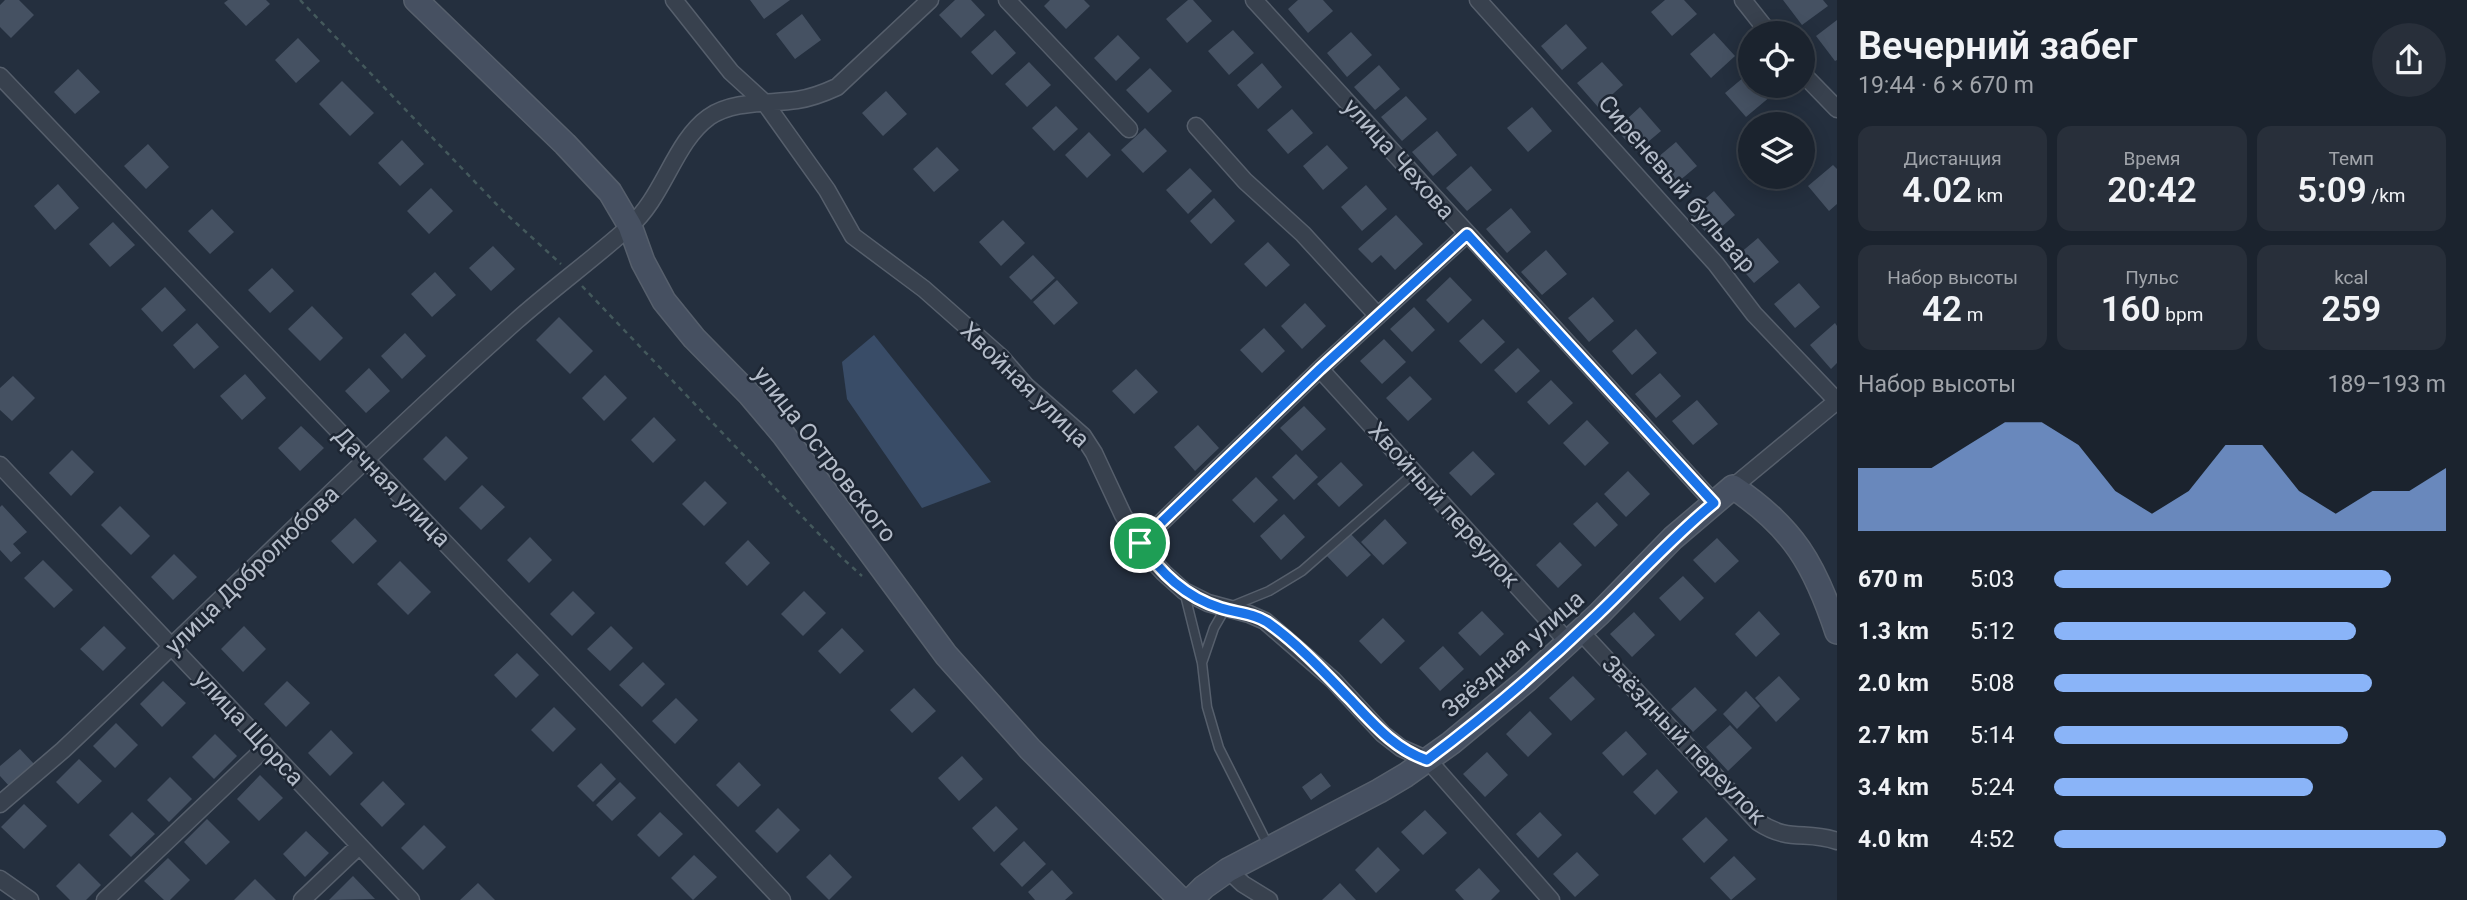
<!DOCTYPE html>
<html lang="ru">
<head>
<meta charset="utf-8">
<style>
	body { margin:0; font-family:Roboto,sans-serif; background:#282f3a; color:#f1f3f6; height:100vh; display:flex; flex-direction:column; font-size:26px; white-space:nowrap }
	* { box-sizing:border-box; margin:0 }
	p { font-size:23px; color:#a0a4aa }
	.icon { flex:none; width:38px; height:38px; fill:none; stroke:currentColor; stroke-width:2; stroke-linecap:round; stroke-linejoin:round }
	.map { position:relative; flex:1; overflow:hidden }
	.drawer { display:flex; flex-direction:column; background:#1b232e; width:630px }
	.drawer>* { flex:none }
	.tools { position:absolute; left:1738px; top:21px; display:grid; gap:14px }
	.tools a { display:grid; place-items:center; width:77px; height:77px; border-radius:50%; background:#1b232e; box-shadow:0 4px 18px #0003,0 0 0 2px #39404a; font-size:35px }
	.pin { position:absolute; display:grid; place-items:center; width:60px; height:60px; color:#fff; margin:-30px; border:4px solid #fff; border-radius:50%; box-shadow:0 2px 7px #0007 }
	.round { display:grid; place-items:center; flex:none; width:74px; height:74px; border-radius:37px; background:#282f3a }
	.summary { display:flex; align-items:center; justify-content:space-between; height:119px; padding:0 21px }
	h1 { font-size:38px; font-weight:600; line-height:52px }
	.figures { display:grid; grid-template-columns:repeat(3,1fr); gap:10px; height:119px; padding:7px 21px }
	.figures div { display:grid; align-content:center; border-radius:14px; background:#282f3a; text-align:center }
	.figures b { font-size:35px; font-weight:600 }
	.figures small { font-size:19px; font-weight:400 }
	.figures p { font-size:19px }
	.chart { height:196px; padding:14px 21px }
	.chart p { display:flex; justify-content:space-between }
	.chart svg { width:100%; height:126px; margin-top:7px; fill:#8ab4f8; opacity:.7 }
	ul { padding:0 21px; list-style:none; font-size:23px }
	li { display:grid; grid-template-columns:112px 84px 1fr; align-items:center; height:52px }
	li i { height:18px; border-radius:9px; background:#8ab4f8 }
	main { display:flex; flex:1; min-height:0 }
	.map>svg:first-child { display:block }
	.water { fill:#394c67 }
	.building { fill:#455162 }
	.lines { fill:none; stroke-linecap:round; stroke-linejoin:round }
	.lane-casing { stroke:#565f6c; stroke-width:11 }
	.street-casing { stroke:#565f6c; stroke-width:19 }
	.secondary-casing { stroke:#565f6c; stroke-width:26 }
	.path { stroke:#44595c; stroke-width:2.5; stroke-dasharray:5 5; stroke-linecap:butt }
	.lane { stroke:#38414e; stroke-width:8 }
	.street { stroke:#38414e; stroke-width:16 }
	.secondary { stroke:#465061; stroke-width:23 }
	.route-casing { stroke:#fff; stroke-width:14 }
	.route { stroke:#1a73e8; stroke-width:9 }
	.labels { text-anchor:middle; stroke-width:5; stroke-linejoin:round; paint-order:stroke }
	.street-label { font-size:24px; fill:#b4bcc9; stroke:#1d2633 }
</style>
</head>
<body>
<main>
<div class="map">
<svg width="1837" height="900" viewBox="0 0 1837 900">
	<rect width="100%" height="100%" fill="#242f3e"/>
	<path class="water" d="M874,335L991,482L922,508L847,399L842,362Z"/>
	<path class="building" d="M5,0H19L34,15L11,38L0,27V5Z
		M228,0H266L270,4L246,26L224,3Z
		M750,0H790L764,19Z
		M955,0H971L985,15L961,38L939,15Z
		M1050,0H1084L1090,6L1066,29L1044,6Z
		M1188,0H1193L1212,21L1187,43L1166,19Z
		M1298,0H1323L1333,11L1308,33L1288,9Z
		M1665,0H1684L1697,14L1672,36L1651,12Z
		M1783,0H1823L1828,6L1802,25Z
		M802,14L821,40L795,59L776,34Z
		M1837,20V60L1835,61L1816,36Z
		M1566,24L1587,48L1562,70L1541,46Z
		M995,30L1016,53L992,75L971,52Z
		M1233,30L1254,53L1229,75L1208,51Z
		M1351,32L1372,55L1347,77L1327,53Z
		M1714,33L1735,56L1711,78L1690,54Z
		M1118,35L1140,58L1116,81L1094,58Z
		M298,38L320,61L296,83L275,60Z
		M1029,62L1051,85L1027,107L1005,84Z
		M1602,62L1623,85L1598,107L1577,83Z
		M1262,63L1282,87L1258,109L1237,85Z
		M1379,65L1400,89L1375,110L1354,87Z
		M1150,68L1172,91L1148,113L1126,90Z
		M78,69L100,92L75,114L54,92Z
		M1750,72V86H1762L1771,96L1746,117L1725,93Z
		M342,81L374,113L350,136L319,104Z
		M886,91L907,114L883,136L862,113Z
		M1406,96L1427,119L1402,141L1381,117Z
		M1056,106L1078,129L1054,151L1032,128Z
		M1532,107L1552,131L1528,152L1507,128Z
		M1640,107L1661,131L1636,152L1616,129Z
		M1292,109L1313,133L1288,154L1267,130Z
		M1145,128L1167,151L1143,173L1121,150Z
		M1437,131L1457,155L1433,176L1412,152Z
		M1089,132L1111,155L1087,178L1065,155Z
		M402,140L424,164L400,186L378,163Z
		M1676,142L1697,166L1672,187L1651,163Z
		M148,144L169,167L146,189L124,166Z
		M1327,145L1348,168L1323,190L1303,166Z
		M937,147L959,170L934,192L913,169Z
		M1833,165L1837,169V204L1829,211L1808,186Z
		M1471,166L1492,190L1467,211L1446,188Z
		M1190,168L1212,191L1188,214L1166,190Z
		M58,184L79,208L55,230L34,206Z
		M1366,185L1387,209L1362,231L1341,207Z
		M431,188L453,211L429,234L407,211Z
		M1714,191L1735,215L1710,237L1689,213Z
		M1214,198L1235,221L1211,244L1190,221Z
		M1511,208L1531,232L1507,253L1486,229Z
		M212,209L234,232L210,254L188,231Z
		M1396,215L1423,244L1395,270L1381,255L1372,263L1358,249Z
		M1003,220L1025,243L1001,266L979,242Z
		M113,222L135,245L110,267L89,244Z
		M1758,238L1779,262L1754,283L1733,259Z
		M1268,242L1290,265L1266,287L1244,264Z
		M493,246L515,269L491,291L469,268Z
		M1546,250L1567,274L1542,295L1521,272Z
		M1033,255L1055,278L1031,300L1009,277Z
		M272,268L294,291L270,313L248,290Z
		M435,272L456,295L432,317L411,294Z
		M1450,277L1472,300L1448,323L1426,300Z
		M1057,280L1078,303L1054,325L1033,302Z
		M1799,283L1820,307L1795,328L1774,304Z
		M165,287L186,310L162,332L141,309Z
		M1593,297L1614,321L1589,342L1568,318Z
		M1305,303L1326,326L1302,349L1281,326Z
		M312,306L343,338L320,361L288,329Z
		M1414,307L1435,330L1412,352L1390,329Z
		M559,317L593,351L570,374L536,340Z
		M1483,319L1505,342L1481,364L1459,341Z
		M197,323L219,347L194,369L173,345Z
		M1835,323L1837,326V363L1831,369L1810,345Z
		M1264,328L1285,351L1262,373L1240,350Z
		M1636,329L1657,353L1632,375L1612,351Z
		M405,333L426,356L402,379L381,356Z
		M1384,339L1406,362L1382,384L1360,361Z
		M1518,348L1540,371L1516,393L1494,370Z
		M369,368L390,391L366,413L345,391Z
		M1136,369L1158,392L1134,414L1112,391Z
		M1660,373L1681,396L1656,418L1635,394Z
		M245,374L266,398L242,420L220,396Z
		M605,375L627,398L604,421L582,398Z
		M13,376L35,398L12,421L0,410V388Z
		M1410,376L1432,399L1408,421L1386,398Z
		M1551,380L1573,403L1549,425L1527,402Z
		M1697,400L1718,424L1693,445L1672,421Z
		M1304,406L1326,429L1302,451L1280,428Z
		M654,417L676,440L653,463L631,440Z
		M1587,420L1609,443L1585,466L1563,443Z
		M1198,425L1219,448L1195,471L1174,447Z
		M301,426L324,448L300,471L278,448Z
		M446,436L468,458L445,481L423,459Z
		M72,450L94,472L71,496L49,473Z
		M1473,451L1495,474L1471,496L1449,473Z
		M1296,454L1318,477L1294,500L1272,477Z
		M1341,462L1363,485L1339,507L1317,484Z
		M1628,471L1650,494L1626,517L1604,494Z
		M1256,477L1278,500L1254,523L1232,500Z
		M705,481L727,503L704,526L682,504Z
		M482,485L505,507L481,530L459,508Z
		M1597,502L1618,525L1595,547L1573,524Z
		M2,505L27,532L13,544L21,553L11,562L0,550V507Z
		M120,506L150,536L131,555L101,525Z
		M1284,514L1305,537L1281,560L1260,536Z
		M355,518L377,541L353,564L331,541Z
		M1385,519L1407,543L1383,565L1361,542Z
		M1349,532L1371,555L1347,577L1325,554Z
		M530,537L552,560L529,583L507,560Z
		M1717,538L1739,561L1715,583L1693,560Z
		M748,540L770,563L747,586L725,563Z
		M1560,542L1582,565L1558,588L1536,565Z
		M174,554L197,577L173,600L151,577Z
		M43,560L73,590L54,608L24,578Z
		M400,561L431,592L408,615L377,584Z
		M1683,576L1704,598L1680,621L1659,598Z
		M573,591L595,613L572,636L550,614Z
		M804,591L826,613L803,636L781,614Z
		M1482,611L1504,634L1480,656L1458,633Z
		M1759,611L1780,634L1756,657L1735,634Z
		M1634,612L1655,635L1632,657L1610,634Z
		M1383,618L1405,641L1381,664L1359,641Z
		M104,626L126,648L103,671L80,649Z
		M244,626L266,649L243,672L221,649Z
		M611,626L633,648L610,671L587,649Z
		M842,628L864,651L840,674L818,651Z
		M1443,646L1464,669L1440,691L1419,668Z
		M517,653L539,675L516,698L494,675Z
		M643,662L665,684L642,707L619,685Z
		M1573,676L1595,699L1571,721L1549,698Z
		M1779,676L1800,699L1776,722L1755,698Z
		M163,681L186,703L162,727L140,704Z
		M287,681L310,703L286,727L264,704Z
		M1695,687L1717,710L1693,732L1671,709Z
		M914,688L936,711L912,733L890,710Z
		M1746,691L1760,706L1737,729L1723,714Z
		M676,698L698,720L675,744L652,721Z
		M554,707L576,729L553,752L531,730Z
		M1530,711L1552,734L1528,757L1506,734Z
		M116,723L138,745L115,768L93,746Z
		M1730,725L1752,748L1728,771L1706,747Z
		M331,730L353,753L330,776L308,753Z
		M1626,731L1647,754L1623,776L1602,753Z
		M215,734L237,756L214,779L192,757Z
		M20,749L35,765L10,787L0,776V766Z
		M1487,752L1508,775L1485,797L1463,774Z
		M962,756L983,779L959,801L938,778Z
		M79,759L102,781L78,804L56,782Z
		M739,762L761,785L738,807L716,785Z
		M601,763L616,779L593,802L577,786Z
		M1657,769L1678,792L1655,815L1633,792Z
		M1321,773L1331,786L1311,800L1302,787Z
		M260,775L283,798L259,821L237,799Z
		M170,777L192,799L169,822L147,800Z
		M383,781L405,804L382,827L360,804Z
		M620,782L636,798L612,821L596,805Z
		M24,804L47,826L24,849L1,827Z
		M996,806L1018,829L994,852L972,828Z
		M778,808L800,830L777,853L755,831Z
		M1425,810L1447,833L1423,855L1401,832Z
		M132,812L155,834L131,857L109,835Z
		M660,812L683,834L659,857L637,835Z
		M1540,812L1562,835L1538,858L1516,834Z
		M1706,817L1728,840L1704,863L1682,839Z
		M207,819L230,842L206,865L184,842Z
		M424,825L446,847L423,870L401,848Z
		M306,831L329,853L305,877L283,854Z
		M1024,841L1046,864L1022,887L1000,864Z
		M1378,847L1400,870L1376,893L1355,870Z
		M1577,852L1599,875L1575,897L1553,874Z
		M830,854L852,877L829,900L806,877Z
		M694,855L717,877L693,900L671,878Z
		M1734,856L1756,879L1731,900L1710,878Z
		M168,858L190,880L170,900H164L144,881Z
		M79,863L101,885L86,900H70L56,886Z
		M1479,868L1500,891L1491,900H1464L1455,890Z
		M1052,870L1073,893L1065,900H1035L1028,892Z
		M353,876L375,899L329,900Z
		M255,879L276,900H234Z
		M478,883L495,900H460Z
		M1340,883L1356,900H1322Z"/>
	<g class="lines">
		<defs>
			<path id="lane" d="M1184,591L1202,663L1207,707L1219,748L1268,845
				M1202,663L1214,628L1225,609L1269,591L1302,571L1414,473"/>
			<path id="street" d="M674,0L731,72L765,103L827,190L853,236L924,289L1001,357L1026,386L1083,436L1094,453L1123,515L1150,558L1164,573L1184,591L1208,603L1249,614L1265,621L1333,680L1383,734L1401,748L1428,760L1551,900
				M1007,0L1129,129
				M1254,0L1714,503
				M1478,0L1716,264L1754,314L1837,401
				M1743,0L1769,33
				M1802,73L1837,109
				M0,76L614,720L782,900
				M1196,126L1245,181L1303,234L1378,316
				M1320,369L1568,642
				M0,465L411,900
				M1733,487L1837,401
				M1140,543L1320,369L1467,234
				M1580,631L1758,822C1790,843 1805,830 1837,841
				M0,804L63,750C214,608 360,460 515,322C552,289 592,260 629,227C664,197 674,142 709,117C734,100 769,104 797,100C811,98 824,93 837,87L930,0
				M1228,870L1243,884L1269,900
				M0,879L30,900
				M105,900L266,747
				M302,900L359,846"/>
			<path id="secondary" d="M416,0L565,144L610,192L630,226L643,262L664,301L694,338L750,395L783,434L946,655L1030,749L1181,900
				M1191,900L1204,887L1228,870L1379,791L1406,775L1451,743L1527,680L1599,614L1673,538L1733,487C1793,527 1815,565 1837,632"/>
		</defs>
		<use href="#lane" class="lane-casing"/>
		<use href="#street" class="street-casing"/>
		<use href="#secondary" class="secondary-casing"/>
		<path class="path" d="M300,0L503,211L561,264
			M582,286L841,557L862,576"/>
		<use href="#lane" class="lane"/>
		<use href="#street" class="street"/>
		<use href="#secondary" class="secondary"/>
	</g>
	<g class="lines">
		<defs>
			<path id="route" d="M1467,234L1714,503C1672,537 1637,577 1598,614C1544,666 1487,715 1427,760C1394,749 1373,723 1349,698C1324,672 1297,643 1267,622C1253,613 1237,613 1221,608C1185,597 1161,573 1140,543L1320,369Z"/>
		</defs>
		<use href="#route" class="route-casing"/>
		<use href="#route" class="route"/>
	</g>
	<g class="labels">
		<g class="street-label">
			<text transform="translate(1399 159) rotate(48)" y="8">улица Чехова</text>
			<text transform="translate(1677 184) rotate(49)" y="8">Сиреневый бульвар</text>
			<text transform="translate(1025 385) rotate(44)" y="8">Хвойная улица</text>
			<text transform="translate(825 454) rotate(52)" y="8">улица Островского</text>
			<text transform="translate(392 487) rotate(46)" y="8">Дачная улица</text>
			<text transform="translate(1444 505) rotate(48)" y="8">Хвойный переулок</text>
			<text transform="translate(252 570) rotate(-44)" y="8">улица Добролюбова</text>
			<text transform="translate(1513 654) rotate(-41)" y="8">Звёздная улица</text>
			<text transform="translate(249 728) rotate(47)" y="8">улица Щорса</text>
			<text transform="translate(1684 740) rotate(46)" y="8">Звёздный переулок</text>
		</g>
	</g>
</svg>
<div class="tools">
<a><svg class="icon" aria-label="locate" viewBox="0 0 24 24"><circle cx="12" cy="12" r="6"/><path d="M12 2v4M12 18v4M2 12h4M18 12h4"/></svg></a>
<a><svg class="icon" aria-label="layers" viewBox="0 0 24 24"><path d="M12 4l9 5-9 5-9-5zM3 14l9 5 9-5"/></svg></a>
</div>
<div class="pin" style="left:1140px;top:543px;background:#1e9e55"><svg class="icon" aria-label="arrive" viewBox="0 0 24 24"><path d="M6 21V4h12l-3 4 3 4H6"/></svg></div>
</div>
<section class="drawer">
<div class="summary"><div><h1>Вечерний забег</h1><p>19:44 · 6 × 670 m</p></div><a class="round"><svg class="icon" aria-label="share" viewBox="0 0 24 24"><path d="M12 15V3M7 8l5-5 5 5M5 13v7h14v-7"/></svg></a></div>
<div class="figures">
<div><p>Дистанция</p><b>4.02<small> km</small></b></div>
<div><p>Время</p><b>20:42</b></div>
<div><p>Темп</p><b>5:09<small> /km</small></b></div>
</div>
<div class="figures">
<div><p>Набор высоты</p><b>42<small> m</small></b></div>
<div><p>Пульс</p><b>160<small> bpm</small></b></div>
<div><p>kcal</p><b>259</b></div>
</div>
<div class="chart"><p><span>Набор высоты</span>189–193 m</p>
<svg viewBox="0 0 160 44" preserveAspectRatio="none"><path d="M0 44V22L10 22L20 22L30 14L40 6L50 6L60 14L70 30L80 38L90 30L100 14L110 14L120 30L130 38L140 30L150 30L160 22V44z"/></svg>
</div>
<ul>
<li><b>670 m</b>5:03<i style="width:86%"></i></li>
<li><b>1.3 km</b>5:12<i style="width:77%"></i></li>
<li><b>2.0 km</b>5:08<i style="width:81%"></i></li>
<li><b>2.7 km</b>5:14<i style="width:75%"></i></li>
<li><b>3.4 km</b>5:24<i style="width:66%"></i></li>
<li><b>4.0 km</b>4:52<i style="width:100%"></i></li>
</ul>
</section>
</main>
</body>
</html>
